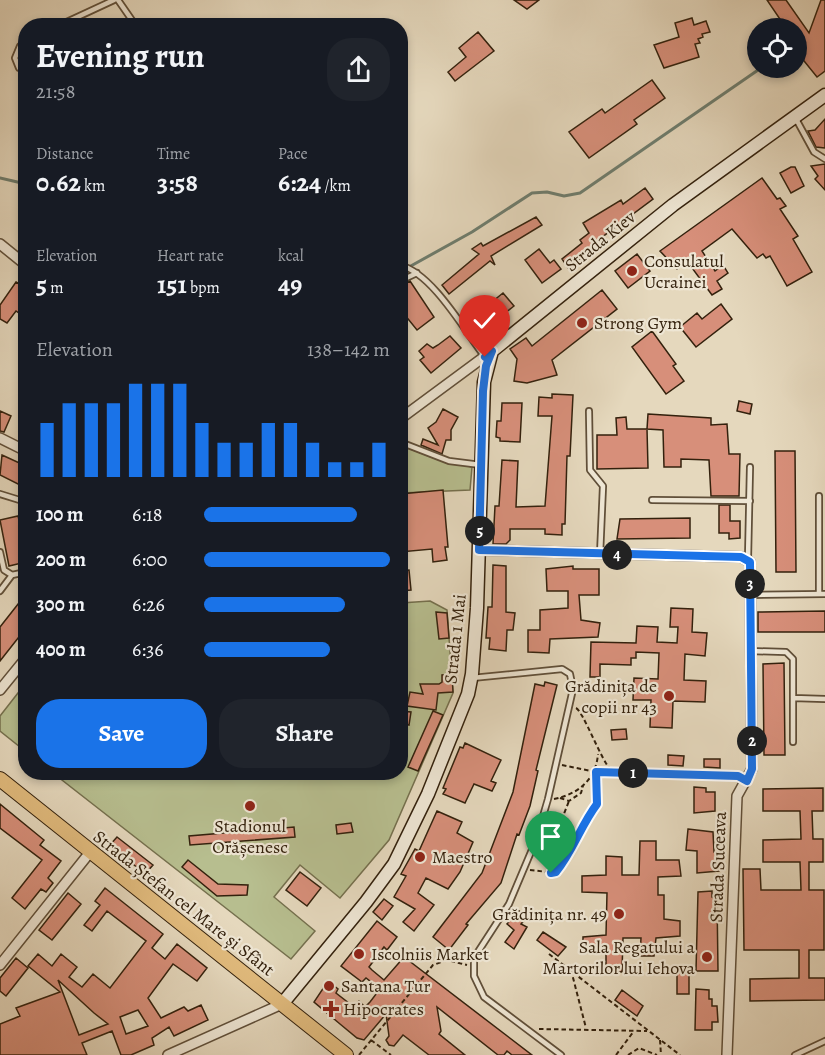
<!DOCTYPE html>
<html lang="en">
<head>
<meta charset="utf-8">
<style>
	body { margin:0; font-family:Alegreya,serif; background:#20242c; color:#f1f3f6; height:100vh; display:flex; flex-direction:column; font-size:22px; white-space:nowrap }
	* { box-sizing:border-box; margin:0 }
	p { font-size:20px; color:#9ea1a6 }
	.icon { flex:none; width:33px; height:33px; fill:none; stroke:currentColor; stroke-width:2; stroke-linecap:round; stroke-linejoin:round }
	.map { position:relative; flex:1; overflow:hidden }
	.drawer { position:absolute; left:18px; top:18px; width:390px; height:762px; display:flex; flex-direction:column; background:#171b24; border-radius:24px; box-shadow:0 3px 9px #0003 }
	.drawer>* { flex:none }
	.fabs { position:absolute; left:747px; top:18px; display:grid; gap:12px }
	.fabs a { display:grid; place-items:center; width:60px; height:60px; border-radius:50%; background:#171b24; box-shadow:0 3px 9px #0003; font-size:30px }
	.pin { position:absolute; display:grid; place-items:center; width:51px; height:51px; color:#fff; margin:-62px -26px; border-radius:50% 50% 50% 0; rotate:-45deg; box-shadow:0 0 6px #0007 }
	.pin .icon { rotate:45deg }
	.km { position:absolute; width:30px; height:30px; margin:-15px; border-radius:50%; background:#222; color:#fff; font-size:16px; line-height:30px; text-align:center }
	.round { display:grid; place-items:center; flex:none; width:63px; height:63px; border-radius:24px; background:#20242c }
	.overview { display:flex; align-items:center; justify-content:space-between; height:102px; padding:0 18px }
	h1 { font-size:33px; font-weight:600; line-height:45px }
	.metrics { display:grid; grid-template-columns:repeat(3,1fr); gap:9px; height:102px; padding:6px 18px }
	.metrics div { display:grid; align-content:center }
	.metrics b { font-size:26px; font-weight:600 }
	.metrics small { font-size:16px; font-weight:400 }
	.metrics p { font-size:16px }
	.chart { height:168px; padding:12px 18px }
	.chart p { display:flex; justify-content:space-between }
	.chart svg { width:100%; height:108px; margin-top:6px; stroke:#1a73e8; stroke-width:6 }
	.action { display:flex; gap:12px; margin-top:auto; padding:12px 18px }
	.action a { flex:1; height:69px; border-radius:24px; background:#1a73e8; color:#fff; font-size:24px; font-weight:600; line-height:69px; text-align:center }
	.action a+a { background:#20242c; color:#f1f3f6 }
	ul { padding:0 18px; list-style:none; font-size:20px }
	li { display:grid; grid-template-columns:96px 72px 1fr; align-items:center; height:45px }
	li i { height:15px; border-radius:8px; background:#1a73e8 }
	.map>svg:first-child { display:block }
	.green { fill:#b7be8f; stroke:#75704e; stroke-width:1.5 }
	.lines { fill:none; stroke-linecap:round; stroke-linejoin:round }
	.stream { stroke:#6e7d6e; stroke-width:3 }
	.building { fill:#d78f7a; stroke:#33210d; stroke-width:1.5; fill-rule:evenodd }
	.service-casing { stroke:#604f39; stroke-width:8 }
	.minor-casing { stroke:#604f39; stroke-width:12 }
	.secondary-casing { stroke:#33210d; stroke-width:15 }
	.primary-casing { stroke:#33210d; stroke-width:16 }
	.path { stroke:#33210d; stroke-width:2; stroke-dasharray:4.5 3; stroke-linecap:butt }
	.service { stroke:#eee6d4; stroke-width:4.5 }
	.minor { stroke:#eee6d4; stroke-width:9 }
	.secondary { stroke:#eee6d4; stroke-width:12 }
	.primary { stroke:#e2bc7e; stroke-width:14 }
	.route-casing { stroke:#fff; stroke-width:12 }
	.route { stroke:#1a73e8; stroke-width:8 }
	.poi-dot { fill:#8f2418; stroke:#eee6d4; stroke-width:2 }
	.labels { text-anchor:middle; stroke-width:4.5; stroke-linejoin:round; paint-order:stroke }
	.street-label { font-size:18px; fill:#33210d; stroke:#eee6d4 }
	.poi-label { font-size:18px; fill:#33210d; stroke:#eee6d4; text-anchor:start }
</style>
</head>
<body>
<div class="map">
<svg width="825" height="1055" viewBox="0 0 825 1055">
	<rect width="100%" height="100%" fill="#e5d8bd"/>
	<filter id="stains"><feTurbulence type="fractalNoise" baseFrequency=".00333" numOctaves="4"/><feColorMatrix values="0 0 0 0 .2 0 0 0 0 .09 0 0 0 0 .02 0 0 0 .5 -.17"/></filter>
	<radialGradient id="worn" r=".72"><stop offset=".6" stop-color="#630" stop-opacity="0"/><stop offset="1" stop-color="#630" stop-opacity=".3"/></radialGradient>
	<path class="green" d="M400,445L439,460L472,467L470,490L401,493Z
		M430,601L447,610L453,693L389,840L340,898L300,865L274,897L315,931L291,959L53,773L400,772L401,603Z
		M25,684V751L0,731V716Z"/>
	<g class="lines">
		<path class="stream" d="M0,178L26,184
			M400,272L472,232L532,193L547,192L564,196L580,193L761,68"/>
	</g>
	<path class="building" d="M514,0H539L527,9Z
		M767,0H786L809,33L821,0H825V71L817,77L796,51V28H786Z
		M692,18L694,25L706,21L710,32L702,34L703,37L698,39L700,43L695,44L699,57L664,68L654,45L679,37L675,23Z
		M478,32L494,51L455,81L448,72L466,57L459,48Z
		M652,80L665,98L634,120L637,124L589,158L569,132L602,109L605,113Z
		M825,119V148L816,147L808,131L815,130Z
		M825,164V190L815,179L818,176L811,166Z
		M791,167H795L804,186L791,193L780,173Z
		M762,178L777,199L780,198L786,206L780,209L798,236L793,239L812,272L787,286L770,256L766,258L763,254L757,258L732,229L702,251L715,271L723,265L728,273L717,281L722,289L712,295L687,261L677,269L660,251Z
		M645,188L653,199L597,241L600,245L568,268L562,259L582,243L580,240L589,233L583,223L621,200L623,204Z
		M536,217L542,225L491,256L495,265L490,261L449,294L442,285L479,254L472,249L481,243L483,246Z
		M539,249L550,263L554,260L561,269L542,283L525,260Z
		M637,254L650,271L628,288L615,271Z
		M410,281L434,317L417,330L400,309V286Z
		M16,282L26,288V318L16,311L7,323L0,319V305Z
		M602,290L617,309L552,360L557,375L527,383L514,381L517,359L510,349L526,338L532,346Z
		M503,293L514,306L482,331L472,318Z
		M721,304L732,319L696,347L680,327L697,313L702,319Z
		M652,331L676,364L673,366L684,381L666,394L632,347Z
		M450,336L461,348L431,373L420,360L424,357L419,351L427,344L433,348L438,345Z
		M552,394L573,395L570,456H567L565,524H562V535L545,534V529H510V540L506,544H493L495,506H499L502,460L518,461L516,507L545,506L552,416H538L539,397L552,398Z
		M739,401L752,404L750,414L737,411Z
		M502,403H522L520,442L500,441V438L496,437L497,421H501Z
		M443,409L458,417L451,430V440H446L442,454L421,445L423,439L438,445L428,428L436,422Z
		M0,411L11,416L4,432L0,431Z
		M648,414L711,418V425L727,424L729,454H740L739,496H711L709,460L681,459V467H664L663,430L647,429Z
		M626,417L627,429H647L648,468L597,469V435H617L616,418Z
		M775,451H795L796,572H776Z
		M2,455L26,466V488L0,475Z
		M443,490L448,547H445L447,560L433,562L432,549L400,552V494Z
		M719,505H730V521H740V538L729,539V533H719Z
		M18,516L26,546V562L9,566L0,520Z
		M690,518V538L617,539L620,519Z
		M493,565L506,566V612L515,613L513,630H507L506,651L489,649L490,638H486L488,607H492Z
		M573,566V569H599V595H579L581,620L600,623L598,637L550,639L549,653L528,652V630H540V610L568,608V591H547L546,569Z
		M409,570L411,590L400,591V571Z
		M26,594V628L0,661V627Z
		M671,608L693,609L692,632L707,633L705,656L685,654L684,680L706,681L705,702L673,701L672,728L650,727L651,700H633L634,678L658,679L659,653L636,652V658H631V665L600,664V677H590L591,642L636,643L637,626L658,627L657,642L677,643L678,627H670Z
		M825,611V632H758V612Z
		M436,612L447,613L449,638L439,639Z
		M784,663L785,755H764L763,664Z
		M452,674L453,692L438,693L436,710L407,706L410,692L423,694L420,684H439L442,682V675Z
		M545,682L557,685L536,770L538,771L530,806L519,835L517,834L501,883L466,924L468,925L449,950L433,937L482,873L513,792L535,684L544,686Z
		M400,711L411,712L409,725L400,723Z
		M433,711L443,715L418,771L408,767Z
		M626,729L627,739L612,740L611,730Z
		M465,743L501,760L491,781L496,783L492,791L474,784L465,803L443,794L446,789L443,788L460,747L463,748Z
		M668,755L684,756L683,766L668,765Z
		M704,759H720V768L704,767Z
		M694,787L706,788V792H715V811L694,813Z
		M823,788V811H812L813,839H823V862H809V890H824V950H809V978H825V1000L750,1001V979L799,978V950H744L743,869H760L761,890H801L800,862H763V840L801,839L800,811H763V789Z
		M0,804L44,840L40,845L61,861L48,878L53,883L46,892L41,889L25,909L12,898L42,860L0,828Z
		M437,811L462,822L457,833L473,842L460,872L448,889L426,878L418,893L434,905L414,931L403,922L415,909L394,897L406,876L401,874L415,849L419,851Z
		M351,823L353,832L337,834L336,825Z
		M294,827L295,837L190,845L189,836Z
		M688,829L713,832L714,852H718L719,871L697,873V851L686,850Z
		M117,837L153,865L145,874L110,845Z
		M640,841H656V860H679L681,876L658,877V895H664V919L680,921V936L656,938L654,956H640L641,938H623L622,972L606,971V954L583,952V937L606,935L607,893L582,892V876L606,875V856L622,857V875H639Z
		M188,860L218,884L248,885L247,895L217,896L182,867Z
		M300,872L321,888L307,906L286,890Z
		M105,888L163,934L152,948L165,959L177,944L207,968L197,981L173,964L148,998L161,1018L184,1007L188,1011L201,1005L208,1020L174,1036L169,1027L152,1038L154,1045L131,1055H121L112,1031L82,1043L87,1055H0V1024L20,1016L16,1008L60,992L28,966L38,954L52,966L61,954L77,967L69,977L82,987L93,974L110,988L146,941L107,911L92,931L84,925L100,905L95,901ZM58,980L94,1013L108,1024L79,1035ZM138,1010L148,1026L126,1034L120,1017Z
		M712,891V897H717L718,971H696L698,892Z
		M68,893L81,904L52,940L39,930Z
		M384,899L393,906L382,920L373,912Z
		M518,910L527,917L521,924L527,927L514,949L505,942L514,930L507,924Z
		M377,921L397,937L387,950L384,947L369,967L372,970L384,980L404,957L532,1055H512L507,1051L504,1055H498L437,1007L441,1031L439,1034L465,1055H429L403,1035L394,1046L389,1045L386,1040L389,1036L386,1014L364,1040L357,1038L340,1024L314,1002L328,981L338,989L336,993L354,1007L359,1001L365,1007L370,1002L380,989L366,978L362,982L341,966Z
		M543,932L566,947L558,956L537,940Z
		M16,958L28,968L6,996L0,991V978Z
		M677,968H689V994H677Z
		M696,989L709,990V999H712V1006H717L718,1022H712V1030H695Z
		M622,990L643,1006L637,1016L615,1000Z"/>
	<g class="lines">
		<defs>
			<path id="service" d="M118,0L136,26
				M58,26L114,0
				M26,42L20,46L15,58L19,68L26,69
				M796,119L814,152L825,159
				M400,265C433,274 464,330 485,357
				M400,281L417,273
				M589,411L590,470L603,486L600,555
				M400,442L449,461L481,465
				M0,494L26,502
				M652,500L750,501
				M0,552L4,570L12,575L26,572
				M748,559L750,467
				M0,591L12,575
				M819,594V496
				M750,595L825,594
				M750,651L786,652L793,659V742
				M472,678L562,669L570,674L573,689L548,799L536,840L509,904L474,958V976L484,997L561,1055
				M793,698L825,699
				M795,1055L825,1041"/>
			<path id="minor" d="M0,244L26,265
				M400,419L492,351
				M0,438L26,451
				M479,550L741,557L750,562L752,769L737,796L727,1055
				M0,690L26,658
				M0,965L91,851
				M168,1055L282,1004"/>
			<path id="secondary" d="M282,1004L366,902L394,864L428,794L468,694L472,674L477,608L484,382L492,351L673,205L825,95"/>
			<path id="primary" d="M0,779L346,1055"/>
		</defs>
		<use href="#service" class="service-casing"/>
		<use href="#minor" class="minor-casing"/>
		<use href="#secondary" class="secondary-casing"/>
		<use href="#primary" class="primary-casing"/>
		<path class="path" d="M576,708C583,711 601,760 612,772
			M562,765L596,772L738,776
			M560,798L569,801L581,793L583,786
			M554,799C579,794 596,779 598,754
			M544,832L565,840L552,872
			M556,834L569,801
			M530,870L556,873C574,854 581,825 597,804L594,775
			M549,954L680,1055
			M571,970L586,1028
			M539,1029L647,1031
			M371,1040L391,1055
			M660,1040L661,1055
			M359,1055L433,965L447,960L467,965
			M616,1055L634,1031
			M628,1055L639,1048L657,1055"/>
		<use href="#service" class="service"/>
		<use href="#minor" class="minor"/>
		<use href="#secondary" class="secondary"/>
		<use href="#primary" class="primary"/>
	</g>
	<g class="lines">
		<defs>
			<path id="route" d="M485,357L492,351L486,366L483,391L479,550L741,557L750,562L752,769L747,781L738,776L596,772L597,804C581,825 573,851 556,872L551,873"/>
		</defs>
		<use href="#route" class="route-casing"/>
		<use href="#route" class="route"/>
	</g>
	<g class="poi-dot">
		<circle cx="632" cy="271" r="6"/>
		<circle cx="582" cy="323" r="6"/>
		<circle cx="669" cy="696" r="6"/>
		<circle cx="250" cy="806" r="6"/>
		<circle cx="420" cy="857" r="6"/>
		<circle cx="619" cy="914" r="6"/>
		<circle cx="359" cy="954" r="6"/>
		<circle cx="707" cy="957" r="6"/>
		<circle cx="329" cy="986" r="6"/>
		<path d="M328 1000h6v6h6v6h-6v6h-6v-6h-6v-6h6z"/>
	</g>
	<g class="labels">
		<g class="street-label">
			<text transform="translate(600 241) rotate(-39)" y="6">Strada Kiev</text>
			<text transform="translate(455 639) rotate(-84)" y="6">Strada 1 Mai</text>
			<text transform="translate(718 867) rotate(-88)" y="6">Strada Suceava</text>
			<text transform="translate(184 903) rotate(38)" y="6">Strada Ștefan cel Mare și Sfânt</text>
		</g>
		<g class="poi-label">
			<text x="644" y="267">Consulatul<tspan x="644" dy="21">Ucrainei</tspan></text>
			<text x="594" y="329">Strong Gym</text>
			<text x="657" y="692" text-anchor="end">Grădinița de<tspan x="657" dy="21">copii nr 43</tspan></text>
			<text x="250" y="832" text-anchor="middle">Stadionul<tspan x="250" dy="21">Orășenesc</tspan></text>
			<text x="432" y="863">Maestro</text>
			<text x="607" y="920" text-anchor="end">Grădinița nr. 49</text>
			<text x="695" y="953" text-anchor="end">Sala Regatului a<tspan x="695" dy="21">Martorilor lui Iehova</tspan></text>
			<text x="371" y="960">Iscolniis Market</text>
			<text x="341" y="992">Santana Tur</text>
			<text x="343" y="1015">Hipocrates</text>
		</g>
	</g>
	<rect width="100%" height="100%" filter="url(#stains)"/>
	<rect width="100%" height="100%" fill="url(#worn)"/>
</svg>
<div class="fabs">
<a><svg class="icon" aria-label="locate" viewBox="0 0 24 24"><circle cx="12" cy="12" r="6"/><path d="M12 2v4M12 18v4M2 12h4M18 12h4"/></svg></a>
</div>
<div class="pin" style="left:551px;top:873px;background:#1e9e55"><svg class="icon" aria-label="arrive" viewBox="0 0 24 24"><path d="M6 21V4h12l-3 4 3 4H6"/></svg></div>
<div class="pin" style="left:485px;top:357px;background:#d93025"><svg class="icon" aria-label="check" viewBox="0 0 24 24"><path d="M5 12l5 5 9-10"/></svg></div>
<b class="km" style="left:633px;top:773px">1</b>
<b class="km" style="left:752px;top:741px">2</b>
<b class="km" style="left:750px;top:584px">3</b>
<b class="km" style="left:617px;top:555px">4</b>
<b class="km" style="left:480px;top:531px">5</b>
<section class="drawer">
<div class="overview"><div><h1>Evening run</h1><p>21:58</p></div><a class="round"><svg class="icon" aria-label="share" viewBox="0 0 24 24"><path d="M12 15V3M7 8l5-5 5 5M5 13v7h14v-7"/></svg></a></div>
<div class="metrics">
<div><p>Distance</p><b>0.62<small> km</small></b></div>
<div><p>Time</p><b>3:58</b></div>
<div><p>Pace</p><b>6:24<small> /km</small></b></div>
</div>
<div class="metrics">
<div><p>Elevation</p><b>5<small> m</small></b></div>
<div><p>Heart rate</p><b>151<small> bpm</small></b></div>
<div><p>kcal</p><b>49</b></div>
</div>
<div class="chart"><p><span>Elevation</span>138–142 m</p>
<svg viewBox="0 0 160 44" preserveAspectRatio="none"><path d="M5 44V22M15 44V14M25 44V14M35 44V14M45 44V6M55 44V6M65 44V6M75 44V22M85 44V30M95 44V30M105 44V22M115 44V22M125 44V30M135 44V38M145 44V38M155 44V30"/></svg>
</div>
<ul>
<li><b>100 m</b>6:18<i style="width:82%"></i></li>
<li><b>200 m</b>6:00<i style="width:100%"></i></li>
<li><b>300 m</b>6:26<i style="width:76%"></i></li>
<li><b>400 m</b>6:36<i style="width:68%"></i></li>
</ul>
<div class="action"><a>Save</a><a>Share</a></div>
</section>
</div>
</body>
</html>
